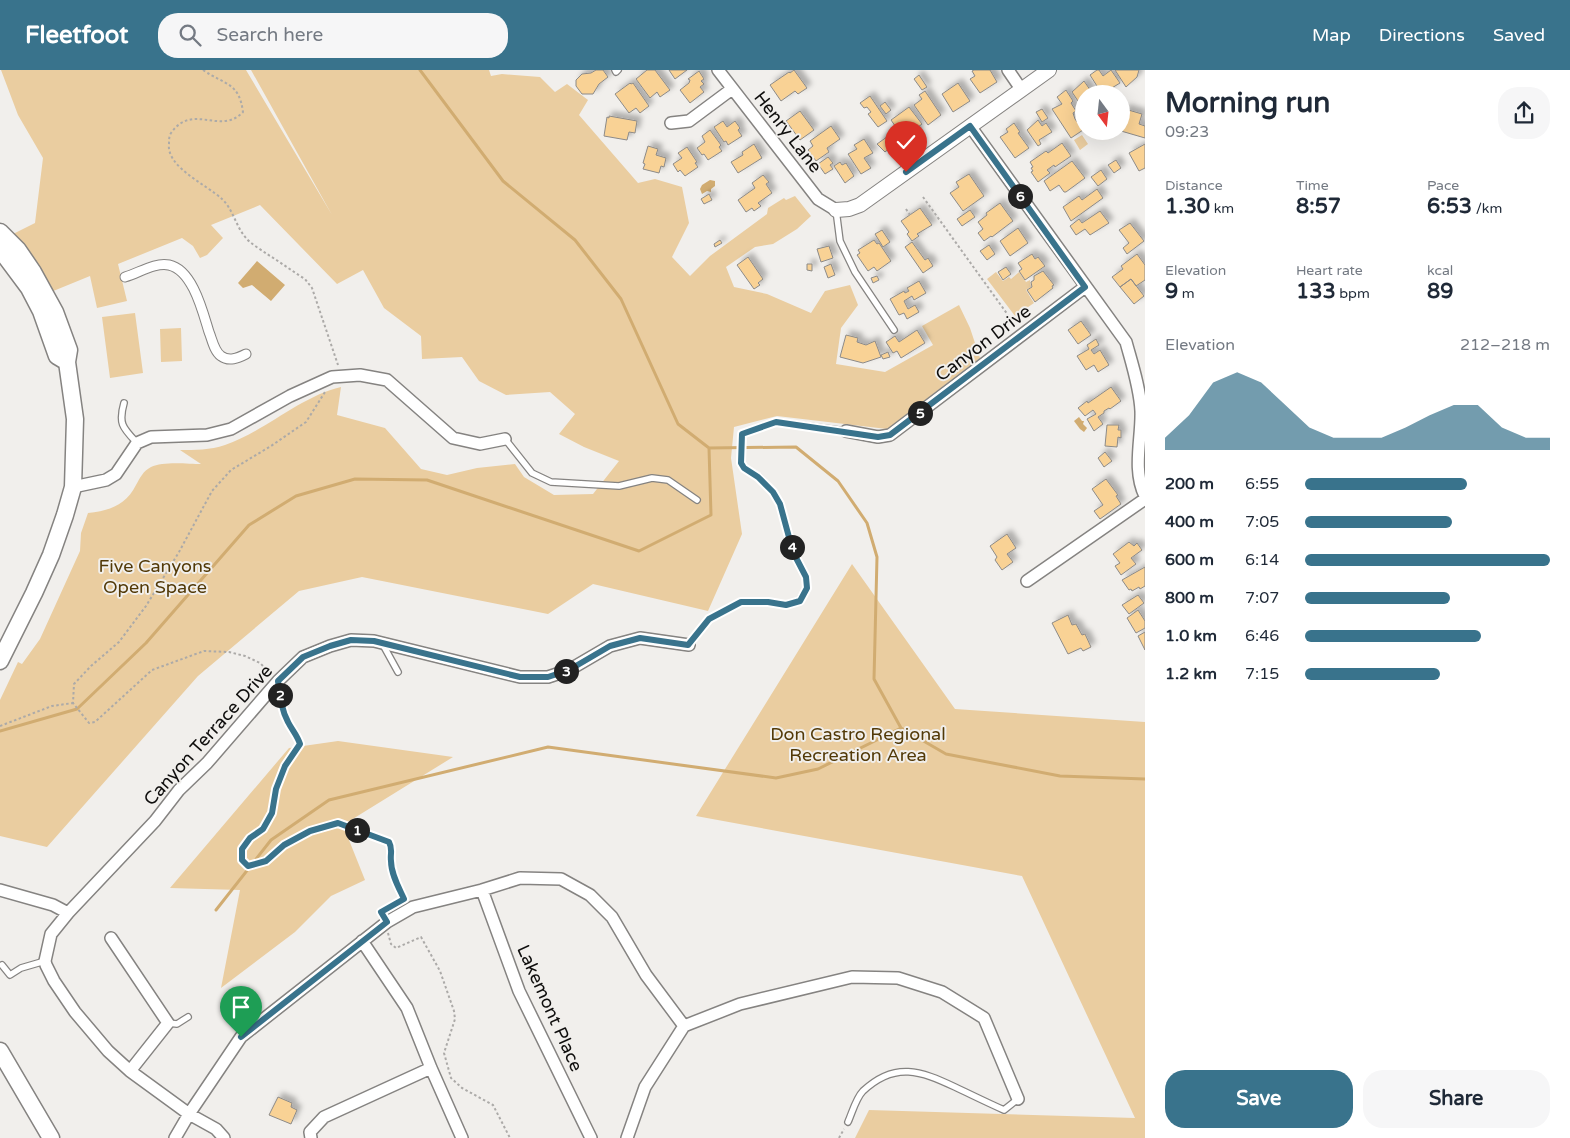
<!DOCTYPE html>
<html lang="en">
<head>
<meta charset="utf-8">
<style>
	body { margin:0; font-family:"Varela Round",sans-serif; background:#f6f6f7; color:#1f2937; height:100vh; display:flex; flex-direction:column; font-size:19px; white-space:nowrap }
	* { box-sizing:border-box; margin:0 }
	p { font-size:16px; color:#747a83 }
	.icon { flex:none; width:28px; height:28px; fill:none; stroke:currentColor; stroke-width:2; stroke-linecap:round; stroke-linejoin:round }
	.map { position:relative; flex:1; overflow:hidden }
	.panel { display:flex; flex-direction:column; background:#fff; width:425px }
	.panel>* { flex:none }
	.needle { width:32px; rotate:165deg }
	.buttons { position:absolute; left:1075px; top:15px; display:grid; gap:10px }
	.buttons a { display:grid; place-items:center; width:55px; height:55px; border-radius:50%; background:#fff; box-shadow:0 5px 20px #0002; font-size:25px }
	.pin { position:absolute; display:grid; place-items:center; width:42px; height:42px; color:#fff; margin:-51px -21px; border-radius:50% 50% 50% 0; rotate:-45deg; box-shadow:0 0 5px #0007 }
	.pin .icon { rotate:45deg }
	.km { position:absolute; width:25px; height:25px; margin:-12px; border-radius:50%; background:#222; color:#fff; font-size:14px; line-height:25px; text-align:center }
	.round { display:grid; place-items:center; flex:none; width:52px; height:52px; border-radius:20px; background:#f6f6f7 }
	.head { display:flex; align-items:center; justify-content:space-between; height:85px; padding:0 20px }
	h1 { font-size:28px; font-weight:800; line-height:38px }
	.metrics { display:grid; grid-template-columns:repeat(3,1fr); gap:8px; height:85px; padding:5px 20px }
	.metrics div { display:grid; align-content:center }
	.metrics b { font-size:21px; font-weight:800 }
	.metrics small { font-size:14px; font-weight:400 }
	.metrics p { font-size:14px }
	.chart { height:140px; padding:10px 20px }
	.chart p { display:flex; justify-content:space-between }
	.chart svg { width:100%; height:90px; margin-top:5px; fill:#39738c; opacity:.7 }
	.cta { display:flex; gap:10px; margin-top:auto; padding:10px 20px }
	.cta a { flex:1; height:58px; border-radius:20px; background:#39738c; color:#fff; font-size:20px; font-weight:800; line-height:58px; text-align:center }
	.cta a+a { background:#f6f6f7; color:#1f2937 }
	ul { padding:0 20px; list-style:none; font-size:16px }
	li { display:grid; grid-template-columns:80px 60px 1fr; align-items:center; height:38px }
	li i { height:12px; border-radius:6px; background:#39738c }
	header { display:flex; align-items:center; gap:30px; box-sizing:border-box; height:70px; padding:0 25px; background:#39738c; color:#fff }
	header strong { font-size:24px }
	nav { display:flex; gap:28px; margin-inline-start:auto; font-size:18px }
	.search { width:350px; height:45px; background:#f6f6f7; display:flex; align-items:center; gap:12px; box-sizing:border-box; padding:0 18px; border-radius:20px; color:#747a83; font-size:19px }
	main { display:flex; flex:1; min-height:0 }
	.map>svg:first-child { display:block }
	.green { fill:#eacda0 }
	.water { fill:#d1ac71 }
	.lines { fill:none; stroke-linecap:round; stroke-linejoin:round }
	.stream { stroke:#d1ac71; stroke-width:3 }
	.building { fill:#f9d295; stroke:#8c8a88; filter:url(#shadow) }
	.service-casing { stroke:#858381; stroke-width:8 }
	.pedestrian-casing { stroke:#858381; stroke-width:11 }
	.minor-casing { stroke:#858381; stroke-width:14 }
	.tertiary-casing { stroke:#858381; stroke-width:16 }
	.secondary-casing { stroke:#858381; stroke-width:19 }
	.path { stroke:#acaaa8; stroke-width:2; stroke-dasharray:2.5 2.5; stroke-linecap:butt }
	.service { stroke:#fff; stroke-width:5.5 }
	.pedestrian { stroke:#fff; stroke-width:9 }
	.minor { stroke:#fff; stroke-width:11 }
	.tertiary { stroke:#fff; stroke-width:14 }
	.secondary { stroke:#fff; stroke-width:16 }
	.route-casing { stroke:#fff; stroke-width:10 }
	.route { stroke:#39738c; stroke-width:6 }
	.labels { text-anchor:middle; stroke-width:4; stroke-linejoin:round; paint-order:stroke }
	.street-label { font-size:18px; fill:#0f0e0d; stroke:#f1efec }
	.park-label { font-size:18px; fill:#523907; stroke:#f1efec }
</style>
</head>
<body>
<header>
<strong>Fleetfoot</strong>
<div class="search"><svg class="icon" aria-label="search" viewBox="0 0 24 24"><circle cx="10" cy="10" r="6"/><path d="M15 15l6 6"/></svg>Search here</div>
<nav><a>Map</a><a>Directions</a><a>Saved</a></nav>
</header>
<main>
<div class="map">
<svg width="1145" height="1068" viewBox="0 0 1145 1068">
	<defs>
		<filter id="shadow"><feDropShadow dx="4.5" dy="-4.5" stdDeviation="2.5" flood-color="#0004"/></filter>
	</defs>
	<rect width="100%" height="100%" fill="#f1efec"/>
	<path class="green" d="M1,0H246L332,145L251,0H489L491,6L502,4L540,7L555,22L567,14L588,30L579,45L638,113L655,109L682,117L689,153L672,187L690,206L710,186L767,144L768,138L784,128L786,130L795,126L811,146L797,159L773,174L755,177L726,197L734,217L767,224L811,243L825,221L850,215L858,235L841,258L836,294L885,302L933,275L922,256L959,235L970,258L980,288L887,359L777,346L734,357L731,388L742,464L708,541L593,514L548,544L362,507L299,521L198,606L47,777L0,766V630L18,592L22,594L40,569L80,481L81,463L88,443C109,441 126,435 136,415C140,408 143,401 151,397C163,391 188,394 201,394L180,380C195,380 210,380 225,375C264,362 301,326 341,317L337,345L385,358L421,399L447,405L477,398L515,394L524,407L554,425L593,424L619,391L584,377L559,364L575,344L550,322L506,325L479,311L462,287L422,289L421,266L384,238L363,200L337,214L260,135L211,155L223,168L207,185L200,188L193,176L182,168L118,194L127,231L97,238L90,206L46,224L5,168L35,153L43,88L18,45Z
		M1082,65L1088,74L1080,80L1074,70Z
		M996,202L1003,211L1009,207L1011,209L1019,202L1026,212L1030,210L1031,217L1026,220L1034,233L1015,246L987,209Z
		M135,243L143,303L110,308L102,247Z
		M181,258L182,291L161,292L160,259Z
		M852,494L955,639L1145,652V1068H855L869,1040L1135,1048L1022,806L696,746Z
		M338,671L453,687L343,755L365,810L331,826L295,862L221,918L240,820L170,818L289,678Z"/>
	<path class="water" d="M710,110L715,111V116L711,119V122L707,121L702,124L700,119L702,115Z
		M257,191L285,215L271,231L252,215L243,218L238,213Z
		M1079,347L1082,351H1084L1083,354L1087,358L1084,362L1080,359L1074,351Z"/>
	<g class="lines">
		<path class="stream" d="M420,0L503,111L575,170L621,229L678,354L709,378L796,377L838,411L867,453L877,487L874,609L901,658L946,684L1060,706L1145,709
			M0,661L77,639L146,573L249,455L296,426L355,409L427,410L639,481L711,445L709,378
			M216,840L271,770L329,730L548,677L776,708L818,699L901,658"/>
	</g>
	<path class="building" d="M596,0H603L608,7L599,14L593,24H582L576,16V10L582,4L591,3Z
		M647,0H655L670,20L660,27L657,22L650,28L636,9Z
		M669,0H687L675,9Z
		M794,0L807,18L798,24L795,21L781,31L770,15L789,2L790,3Z
		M974,0H990L997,12L980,23L970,9L975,6L972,1Z
		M1097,0H1099L1103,6L1111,0L1120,13L1102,24L1090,5Z
		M1115,0H1139L1137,7L1126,17Z
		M699,1L704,9L701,11L704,14L700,17L704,22L690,33L680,20L689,13L690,10L688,9Z
		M919,5L927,17L922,20L914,9Z
		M1084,11L1093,24H1084V40L1072,22Z
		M630,13L631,14L633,13L649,36L640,43L636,38L629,43L615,24Z
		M958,13L970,31L953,42L942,24Z
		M1066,20L1073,31L1071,33L1076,41L1073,43L1075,49L1083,60L1071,68L1052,39L1062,34L1057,27Z
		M925,21L941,45L928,55L914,35L922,29L919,25Z
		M870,26L887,51L878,57L868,44L871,42L867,37L864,38L860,33Z
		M885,32L891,40L886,44L880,36Z
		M909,37L922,54L918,57L919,60L913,64L911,62V64L904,69L891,50Z
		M1042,39L1048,48L1042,52L1036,42Z
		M1125,39L1142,44L1139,54L1145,56V68L1121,61V51Z
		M800,41L814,60L800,70L786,51Z
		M609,46L637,51L635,63L629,62L627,70L604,66L607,47L609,48Z
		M1038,50L1042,56L1046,53L1052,62L1039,70L1041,74L1038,76L1027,60Z
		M723,51L727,57L735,51L740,58L738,60L742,66L728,75L726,71L724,72L714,57Z
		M1014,53L1020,62L1018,63L1029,78L1015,88L1000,67L1008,62L1006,59Z
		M831,56L840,69L827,78L829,82L816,91L808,80L813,76L810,71Z
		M710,60L721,75L719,77L722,81L708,90L704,84L702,85L697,78L705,72L702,66Z
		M891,64L898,73L892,79L891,77L885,82L877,74Z
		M864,69L873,83L864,88L871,98L861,104L848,84L857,79L854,75Z
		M1062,73L1071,86L1055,97L1054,95L1047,100L1050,103L1038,112L1031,102L1033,101L1031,98L1033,97L1030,92L1046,81L1048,83Z
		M754,74L762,88L738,103L731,92L743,85L742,82Z
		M1145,74V98L1139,101L1129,83Z
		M648,76L658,79L656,85L666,88L664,97L661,96L659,103L643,99L645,94L643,93Z
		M687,77L697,92L695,93L698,97L685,106L680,100L678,102L673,94L682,88L678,83Z
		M828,87L833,93L830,95L833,99L825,104L818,94Z
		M1116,90L1121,98L1114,103L1108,95Z
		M1072,91L1085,108L1066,122H1064L1059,115L1050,121L1044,111Z
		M840,92L842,95L846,93L854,106L845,113L834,96Z
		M1101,100L1107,109L1098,116L1091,107Z
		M969,104L984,126L963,141L950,123L959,117L956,112Z
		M763,105L769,112L766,114L772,123L758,133L761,136L754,141L752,138L746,142L738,130L755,118L752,113Z
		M1097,119L1103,128L1071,151L1063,137L1079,126L1082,130Z
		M709,124L712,130L704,134L701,129Z
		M1000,133L1013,151L992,167L991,166L984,171L978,163L983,159L978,152L987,145L986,143Z
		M920,138L932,155L917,164L919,166L912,171L907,164L909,162L901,151Z
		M970,140L975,147L962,156L957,149Z
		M1100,141L1109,153L1090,165L1085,159L1076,165L1070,156L1079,149L1082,153Z
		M1130,153L1144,171L1127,184L1123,178L1129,173L1119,160Z
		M1018,158L1028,173L1010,186L1000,171Z
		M882,160L890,172L883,177L875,164Z
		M720,170L722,173L715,177L714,174Z
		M874,170L877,174L879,173L891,191L877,201L874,197L868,201L857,185L860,183L858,180Z
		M912,172L925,190L928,188L933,196L923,203L905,177Z
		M989,175L995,184L987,190L980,181Z
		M829,176L833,188L821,192L817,179Z
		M1032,184L1035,189L1038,187L1045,196L1025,210L1019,201L1022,199L1018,193Z
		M1137,184L1145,195V210L1136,216L1131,209L1120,217L1112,207L1123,199L1121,196Z
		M748,187L763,209L758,213L760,215L754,219L737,195Z
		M807,194H812V201L807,200Z
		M831,194L835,205L828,208L824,197Z
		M1006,197L1011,204L1003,210L998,202Z
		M1043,201L1054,215L1052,216L1053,218L1035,232L1027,220L1032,217L1031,212L1034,210V206Z
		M877,206L879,210L873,213L871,208Z
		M1131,209L1144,226L1134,234L1120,217Z
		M919,211L926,223L914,230L912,226L904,231L908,239L915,235L919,242L907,249L904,243L899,245L890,229L904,221L905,223L909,221L907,218Z
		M1081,251L1091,265L1078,274L1068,260Z
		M917,260L925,273L901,288L897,281L893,283L886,272L895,266L899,272Z
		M846,265L858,268L857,272L866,275L875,271L881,287L863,293L840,287Z
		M1096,269L1099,275L1091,280L1094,284L1100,280L1109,295L1098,302L1094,295L1086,300L1077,286L1089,279L1087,275Z
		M888,282L890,287L883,289L881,285Z
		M1111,317L1121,331L1110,339L1109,338L1104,341V343L1098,347L1103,354L1094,361L1087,349L1096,344L1093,340L1085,346L1078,338L1087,331L1088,333Z
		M1107,355H1119L1118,360H1121V368L1118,367L1117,377L1105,376Z
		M1105,382L1112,391L1104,397L1098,388Z
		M1106,409L1118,425L1116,426L1121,434L1100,449L1094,441L1103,435L1092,419Z
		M1007,464L1016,478L1007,484L1013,492L1002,500L995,490L997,487L990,476Z
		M1129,472L1134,476L1137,473L1142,480L1131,488L1136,494L1121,505L1115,496L1120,493L1113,484Z
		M1145,497V516L1140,519L1139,517L1132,521L1131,519L1129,520L1122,510Z
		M1138,525L1144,533L1129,544L1122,535Z
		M1138,540L1145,551V558L1136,563L1127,548Z
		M1068,545L1072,555L1076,554L1082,565L1085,564L1091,577L1083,581L1081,578L1068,584L1052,553Z
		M1145,562V580L1138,566Z
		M278,1027L292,1033L291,1037L297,1040L291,1054L269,1045Z"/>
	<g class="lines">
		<defs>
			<path id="service" d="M615,0L616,2L618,0
				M836,140L840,171L855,202L894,260
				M124,333C118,354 123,358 137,373
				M505,369L532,403L551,412L619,416L652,408L668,410L697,430
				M382,573L398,602
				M689,575L709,549L741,532H768L786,535L799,531L807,518L806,507L793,482L780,434L773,422L759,407L744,398L741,393L742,364L776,352L846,361
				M2,895L10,905L21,898L45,891
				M168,953L177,954L188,947
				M848,1052C852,1043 856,1028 863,1021C895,991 921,1001 955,1017C972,1025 988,1033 1004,1040L1018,1029"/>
			<path id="pedestrian" d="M125,207C139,203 155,192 169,195C193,200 203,243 209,262C212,269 214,281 221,286C229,292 238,288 246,284"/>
			<path id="minor" d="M718,0L818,129L836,140
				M1008,0L1021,19
				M671,53L689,51L732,19
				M970,56L1126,272C1132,294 1140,318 1141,341C1142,368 1132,400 1145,426
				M846,361L878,367L890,365L1085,217
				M73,417L106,410L116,404L137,373L151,367L207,365L231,359L290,326L332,307L360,305L387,310L453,368L480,374L505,369
				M1027,511L1145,429
				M0,820L53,835L68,843
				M482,820L519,921L591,1068
				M111,868L168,953L130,1001
				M362,871L407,938L431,998L462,1068
				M175,1068L189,1044L241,967L387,852L413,837L482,820L520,808L561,809L590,825L612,847L646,905L684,956
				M224,1068L216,1059L189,1044L130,1001L108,981L75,942L54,911L46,895L45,891L51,864L68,843L155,751L179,720L207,693L278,611L303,587L330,576L351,570L374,571L520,607H548L569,600L610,576L640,568L689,575
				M311,1068L310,1062L324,1047L431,998
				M627,1068L645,1017L684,956L740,934L852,907L898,908L942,922L984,948L1018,1029"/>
			<path id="tertiary" d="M836,140L849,139L860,135L1049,0"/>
			<path id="secondary" d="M0,162L18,180L33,202L55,242L69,280L67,292L75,349L73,417L65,445L51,485L34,523L0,591
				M0,179L29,218L41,241L57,286L67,292
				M0,981L51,1068"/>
		</defs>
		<use href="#service" class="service-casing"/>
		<use href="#pedestrian" class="pedestrian-casing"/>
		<use href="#minor" class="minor-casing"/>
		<use href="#tertiary" class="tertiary-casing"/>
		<use href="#secondary" class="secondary-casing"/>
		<path class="path" d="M203,0C225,15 239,12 243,42C220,66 193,32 171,63C169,66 169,70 169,74C166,97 207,115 222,129C233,139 236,157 246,168C251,174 260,179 267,184C280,192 292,201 305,209L312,218L338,295
			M923,127L1008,245
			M906,139L910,145
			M270,603L260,593L245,586L229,582L204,581L152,600L95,652L89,653L73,633L74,614L91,596L119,572L146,536L179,482L212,421L231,400L271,376L306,352L325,322
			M280,625L288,652L297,665L300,674L285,695L275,719L272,743L263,759L250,768L242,779V791L248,797L266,791L284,775L310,761L338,753L389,772L392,778L391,792L404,829L381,841L382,843
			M0,656L52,636L73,633
			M388,863L391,874L396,878L421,867L440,901L454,941L455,949L444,983L451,1008L462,1018L493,1035L510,1068
			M839,1068L844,1059"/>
		<use href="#service" class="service"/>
		<use href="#pedestrian" class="pedestrian"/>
		<use href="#minor" class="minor"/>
		<use href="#tertiary" class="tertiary"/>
		<use href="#secondary" class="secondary"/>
	</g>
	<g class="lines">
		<defs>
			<path id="route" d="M241,967L387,852L381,842L404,829C399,818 391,804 391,791C390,784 393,779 389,772L338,753L310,761L284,775L266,791L248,796L242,790V779L250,768L263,759L272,743L276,719L285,696L300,674C297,665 292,660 288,652C281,639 280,625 278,611L303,587L330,576L351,570L374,571L520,607H548L569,600L610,576L640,568L688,575L709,549L741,532H768L786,535L800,531L807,518L806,507L793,482L780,434L773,422L758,407L744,398L741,393L742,364L776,352L878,367L890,365L1085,217L970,56L906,102"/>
		</defs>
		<use href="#route" class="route-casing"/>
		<use href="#route" class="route"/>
	</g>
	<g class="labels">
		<g class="street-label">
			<text transform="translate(788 62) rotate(52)" y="6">Henry Lane</text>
			<text transform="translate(983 273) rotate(-37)" y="6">Canyon Drive</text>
			<text transform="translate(208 665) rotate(-48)" y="6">Canyon Terrace Drive</text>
			<text transform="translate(550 938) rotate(66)" y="6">Lakemont Place</text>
		</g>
		<g class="park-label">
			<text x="155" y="502">Five Canyons<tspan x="155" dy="21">Open Space</tspan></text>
			<text x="858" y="670">Don Castro Regional<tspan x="858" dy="21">Recreation Area</tspan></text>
		</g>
	</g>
</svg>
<div class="buttons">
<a><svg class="needle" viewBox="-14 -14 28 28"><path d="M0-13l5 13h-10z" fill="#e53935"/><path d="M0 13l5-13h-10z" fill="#747a83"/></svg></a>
</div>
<div class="pin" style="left:241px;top:967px;background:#1e9e55"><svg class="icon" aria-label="arrive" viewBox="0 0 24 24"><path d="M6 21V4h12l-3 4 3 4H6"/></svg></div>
<div class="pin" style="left:906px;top:102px;background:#d93025"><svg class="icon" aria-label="check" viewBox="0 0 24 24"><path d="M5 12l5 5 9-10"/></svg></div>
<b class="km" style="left:357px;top:760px">1</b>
<b class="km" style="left:280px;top:625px">2</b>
<b class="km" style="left:566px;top:601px">3</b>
<b class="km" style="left:792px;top:477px">4</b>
<b class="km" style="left:920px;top:343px">5</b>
<b class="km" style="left:1020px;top:126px">6</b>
</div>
<section class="panel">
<div class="head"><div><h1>Morning run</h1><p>09:23</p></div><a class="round"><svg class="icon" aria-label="share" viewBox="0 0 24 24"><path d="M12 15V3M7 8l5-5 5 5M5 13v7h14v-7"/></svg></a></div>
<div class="metrics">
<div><p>Distance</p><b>1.30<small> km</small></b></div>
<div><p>Time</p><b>8:57</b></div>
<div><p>Pace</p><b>6:53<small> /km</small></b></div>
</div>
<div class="metrics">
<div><p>Elevation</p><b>9<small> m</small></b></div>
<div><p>Heart rate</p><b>133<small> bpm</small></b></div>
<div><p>kcal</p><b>89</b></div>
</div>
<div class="chart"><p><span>Elevation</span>212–218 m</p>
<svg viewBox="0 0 160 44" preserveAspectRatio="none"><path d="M0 44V38L10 27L20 11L30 6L40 11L50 22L60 33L70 38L80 38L90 38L100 33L110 27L120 22L130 22L140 33L150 38L160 38V44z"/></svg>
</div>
<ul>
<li><b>200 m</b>6:55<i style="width:66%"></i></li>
<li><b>400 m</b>7:05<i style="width:60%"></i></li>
<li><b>600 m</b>6:14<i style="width:100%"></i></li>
<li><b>800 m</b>7:07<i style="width:59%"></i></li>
<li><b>1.0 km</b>6:46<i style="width:72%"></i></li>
<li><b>1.2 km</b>7:15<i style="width:55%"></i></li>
</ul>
<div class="cta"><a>Save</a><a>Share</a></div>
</section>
</main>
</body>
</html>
